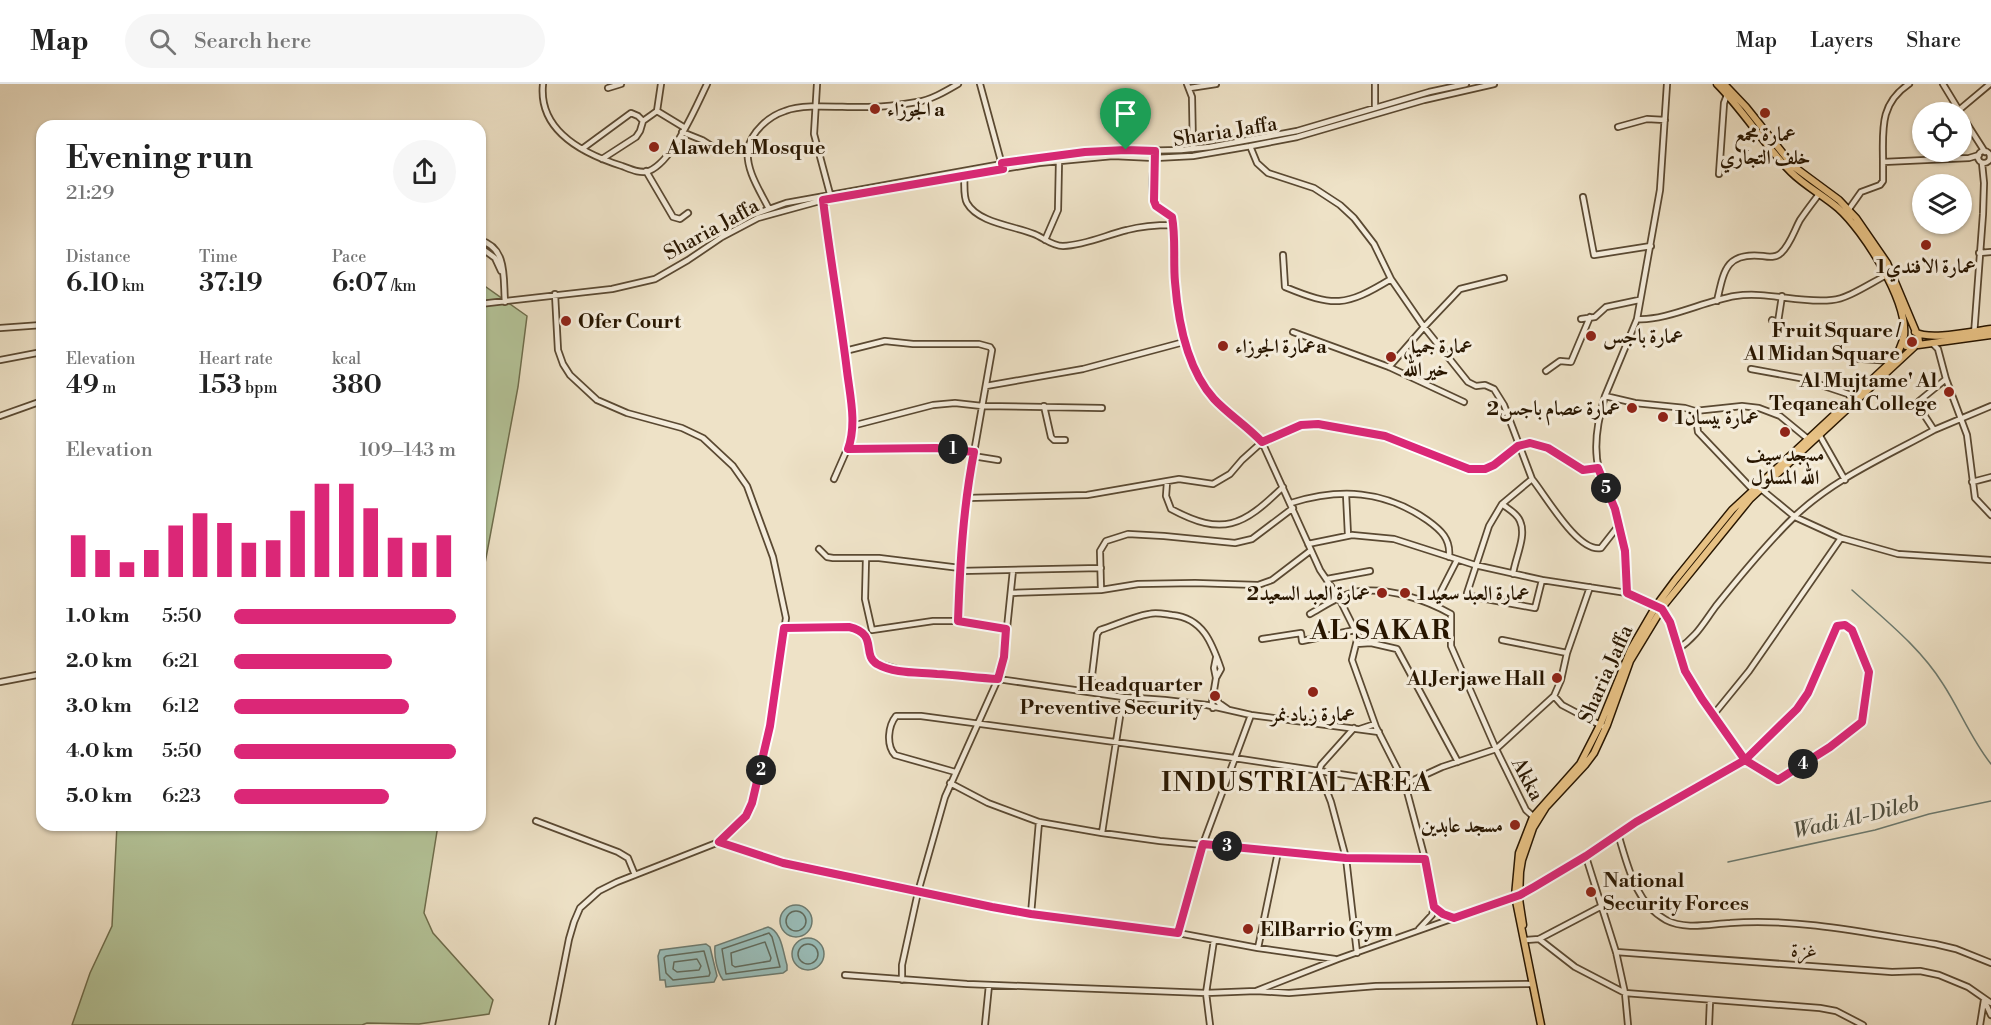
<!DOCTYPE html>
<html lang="en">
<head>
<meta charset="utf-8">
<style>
	body { margin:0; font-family:"Libre Bodoni",Amiri,serif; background:#f6f6f6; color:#222; height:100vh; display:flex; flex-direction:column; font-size:22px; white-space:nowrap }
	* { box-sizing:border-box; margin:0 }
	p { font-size:20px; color:#767676 }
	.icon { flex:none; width:33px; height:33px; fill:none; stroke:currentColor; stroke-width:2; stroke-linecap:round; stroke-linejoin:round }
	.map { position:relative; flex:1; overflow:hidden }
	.drawer { position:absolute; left:36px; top:36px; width:450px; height:711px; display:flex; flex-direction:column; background:#fff; border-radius:18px; box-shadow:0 2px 4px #0004 }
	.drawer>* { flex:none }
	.controls { position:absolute; left:1912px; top:18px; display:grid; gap:12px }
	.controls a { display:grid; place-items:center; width:60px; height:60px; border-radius:50%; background:#fff; box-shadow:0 2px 4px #0004; font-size:30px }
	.pin { position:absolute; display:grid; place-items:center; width:51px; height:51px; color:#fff; margin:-62px -26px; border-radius:50% 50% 50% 0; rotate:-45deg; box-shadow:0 0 6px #0007 }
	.pin .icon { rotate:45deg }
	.km { position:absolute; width:30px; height:30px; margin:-15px; border-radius:50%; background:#222; color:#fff; font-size:16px; line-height:30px; text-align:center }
	.round { display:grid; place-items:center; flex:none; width:63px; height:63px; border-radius:32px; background:#f6f6f6 }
	.headline { display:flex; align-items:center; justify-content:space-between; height:102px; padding:0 30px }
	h1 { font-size:33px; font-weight:600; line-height:45px }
	.figures { display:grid; grid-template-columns:repeat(3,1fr); gap:9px; height:102px; padding:6px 30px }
	.figures div { display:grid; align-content:center }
	.figures b { font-size:26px; font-weight:600 }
	.figures small { font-size:16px; font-weight:400 }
	.figures p { font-size:16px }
	.chart { height:168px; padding:12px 30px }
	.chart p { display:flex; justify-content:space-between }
	.chart svg { width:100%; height:108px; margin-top:6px; stroke:#db2777; stroke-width:6 }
	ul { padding:0 30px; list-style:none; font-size:20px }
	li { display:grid; grid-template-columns:96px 72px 1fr; align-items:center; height:45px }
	li i { height:15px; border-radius:8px; background:#db2777 }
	header { display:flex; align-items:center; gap:36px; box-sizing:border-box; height:84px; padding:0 30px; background:#fff; border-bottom:2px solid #e0e0e0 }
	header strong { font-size:28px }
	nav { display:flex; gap:33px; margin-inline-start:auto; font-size:21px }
	.search { width:420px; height:54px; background:#f6f6f6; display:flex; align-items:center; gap:15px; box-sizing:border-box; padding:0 21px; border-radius:33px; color:#767676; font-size:22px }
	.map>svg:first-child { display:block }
	.green { fill:#b4c499; stroke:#6e6d4c; stroke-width:1.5 }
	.water { fill:#99bdb9; stroke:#6c7a6f; stroke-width:1.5 }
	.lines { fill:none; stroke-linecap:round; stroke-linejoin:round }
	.shore { stroke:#606a5c; stroke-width:1.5 }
	.stream { stroke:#6c7a6f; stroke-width:1.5 }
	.minor-casing { stroke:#5a4932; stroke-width:8 }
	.major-casing { stroke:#281600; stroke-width:9 }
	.minor { stroke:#f4ecdb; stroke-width:4.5 }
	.major { stroke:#e7c184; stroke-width:6 }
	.route-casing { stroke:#fff; stroke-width:12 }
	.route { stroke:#db2777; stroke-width:8 }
	.poi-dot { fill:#8f2418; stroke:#f4ecdb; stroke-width:2 }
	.labels { text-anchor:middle; stroke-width:6; stroke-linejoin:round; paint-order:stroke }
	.poi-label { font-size:20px; font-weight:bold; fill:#281600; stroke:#f4ecdb; text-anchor:start }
	.street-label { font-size:20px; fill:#281600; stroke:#f4ecdb }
	.water-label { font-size:21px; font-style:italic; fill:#505041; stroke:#f4ecdb }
	.district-label { font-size:26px; font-weight:bold; letter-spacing:1.5px; fill:#281600; stroke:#f4ecdb }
</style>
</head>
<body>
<header>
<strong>Map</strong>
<div class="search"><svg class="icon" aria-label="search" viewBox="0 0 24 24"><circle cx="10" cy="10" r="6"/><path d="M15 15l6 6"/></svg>Search here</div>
<nav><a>Map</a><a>Layers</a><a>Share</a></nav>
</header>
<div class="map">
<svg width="1991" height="941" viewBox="0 0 1991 941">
	<rect width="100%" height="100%" fill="#eee2c7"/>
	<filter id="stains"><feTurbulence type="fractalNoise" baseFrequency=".00333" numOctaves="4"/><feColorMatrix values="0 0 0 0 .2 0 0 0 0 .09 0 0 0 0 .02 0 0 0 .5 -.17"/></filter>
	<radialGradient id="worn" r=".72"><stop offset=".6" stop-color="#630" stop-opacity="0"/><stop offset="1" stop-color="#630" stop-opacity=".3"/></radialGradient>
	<path class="green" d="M480,203H486L527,232L518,303L480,506Z
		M117,741H438L424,829L433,849L493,916L489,930L419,940L367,939L362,941H72L90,889L112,842Z"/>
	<path class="water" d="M780 837a16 16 0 1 1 32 0a16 16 0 1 1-32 0Z
		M768,843C782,847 783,869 787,881V886L783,889L723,896C717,888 714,872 715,862Z
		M792 870a16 16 0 1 1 32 0a16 16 0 1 1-32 0Z
		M706,860L710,863L717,892L714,898L666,903L665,896H660L658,872L660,866Z"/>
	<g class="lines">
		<path class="shore" d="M786 837a10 10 0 1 1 20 0a10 10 0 1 1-20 0Z
			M769,849L772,853L780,883L726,890L722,865Z
			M765,858L771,874L770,877L735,883L732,881L731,869Z
			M798 870a10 10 0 1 1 20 0a10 10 0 1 1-20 0Z
			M704,867L710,889L709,892L673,896L666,889L664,874L666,872Z
			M697,875L701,882L699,886L677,888L673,885L674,878Z"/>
		<path class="stream" d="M1852,506C1884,535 1920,563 1943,600C1960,626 1971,655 1991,680
			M1728,778L1875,746L1929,730L1991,717"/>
		<defs>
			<path id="minor" d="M543,0C538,47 584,70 622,82C630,85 640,90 649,87C673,77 696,23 707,0
				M661,0L657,27L685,44
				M817,0L814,50L830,110
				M980,0L1002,81
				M1187,0L1192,13L1193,65
				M1375,0V23
				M1943,0L1960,28
				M608,4L621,0
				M1190,4L1216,0
				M1959,26L1990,0
				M1962,32L1985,68
				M1618,43L1647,35L1665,36
				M682,48L702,56L721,68
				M1250,62L1257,79L1268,89L1314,104L1340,121L1354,134L1374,160L1391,195L1424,243L1468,298L1476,302L1485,301L1494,305L1504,321L1532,395
				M582,65L631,29L638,32L643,37
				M1155,67C1154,79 1149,113 1156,121C1162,129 1170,128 1173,138L1175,201L1184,258L1203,302L1219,321L1247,342L1262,358L1320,486L1339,514L1358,552L1352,576L1376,643L1405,700L1425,775L1434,823L1432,831L1419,845
				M1978 73a6 6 0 1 1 12 0a6 6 0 1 1-12 0Z
				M602,75L636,53L640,47L643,37L657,27
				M1883,78C1883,46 1879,20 1909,0
				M646,87L673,133L680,135L688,129
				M1719,90L1724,19L1727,11
				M964,92C965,100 963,112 967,119C978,139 1015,142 1034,150C1044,154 1052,162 1063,162C1086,161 1106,151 1127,146C1142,142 1157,141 1173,141
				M1583,113L1594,171L1651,162
				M823,116L842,243L853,337L852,354L834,395
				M769,125C760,107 745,85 748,65C751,48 769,32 785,27C805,19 844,24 867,23C883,23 900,21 917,18C931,16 946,7 958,0
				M1849,125L1861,108L1880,101L1883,97V78L1969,74L1979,71
				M722,153L727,145L741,135L786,119L1024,76L1085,68L1181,66L1210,63L1297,47L1429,8L1466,0
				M480,156C508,164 503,195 505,218
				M1045,156L1058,126L1059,77
				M480,163L495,174L501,187
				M1979,169L1991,168
				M1283,171L1285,203C1334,223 1345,223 1391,195
				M1717,217C1724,186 1726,168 1763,172C1769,173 1776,174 1781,169C1790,161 1794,147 1800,136C1806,127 1813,118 1819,110
				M480,220L612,205L655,195L688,176L722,153L758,134L831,114L1039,79L1113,72L1155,74L1193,72L1251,62L1297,53L1424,16L1494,0
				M1581,235L1595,233L1606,223L1639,216
				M1637,235L1660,106L1667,0
				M1772,236L1778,238L1782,212
				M0,244L42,241
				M1293,248L1389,283L1464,318
				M1974,251L1983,130L1984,99L1982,79
				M1932,259L1938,265L1946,295L1967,351L1975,414L1991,431
				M845,267L885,257L913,260H979L990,263L992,266L966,414L960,476L958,537L1006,545
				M1848,274L1892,277
				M0,276L42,268
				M1389,283L1424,243L1460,205L1504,194
				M1751,285L1800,294L1854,312
				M1546,287L1560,277L1571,278L1590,233
				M986,302L1083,285L1184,258
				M1605,312C1598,335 1593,363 1599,386C1602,400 1611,412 1615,425C1624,453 1626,480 1627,509
				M1044,322L1051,353L1054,356H1065
				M1695,327L1698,348L1753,406
				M0,332L42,317
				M852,342L933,321L955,319L982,322L1102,324
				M1934,346L1991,322
				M1820,352L1845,396
				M1808,355L1780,332L1759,324L1742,322L1695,327L1685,324L1635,319L1605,312L1637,235C1666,237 1704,217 1735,212C1768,207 1800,220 1832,216C1848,215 1872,198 1887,191
				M848,365L935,364L974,368
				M973,372L998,376
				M1167,398L1166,412L1171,425C1223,453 1243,442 1283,403
				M1972,398L1991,393
				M1761,405L1795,433L1841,454L1898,470L1991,476
				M1346,410L1348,451
				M966,414L1087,411L1179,395L1213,400L1230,390L1242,376L1262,358L1301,341L1337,342L1385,352L1469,385H1485L1494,381L1518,362L1530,359L1548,364L1583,386L1598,384
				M1291,419C1340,404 1384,406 1427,436C1441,446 1451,455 1449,473
				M1502,420C1508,425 1517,429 1520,437C1527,452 1515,474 1513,490
				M819,465L827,473L833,474H879L960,484
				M866,474L865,515L872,546L933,537H958
				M960,487L1101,484
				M1327,495L1370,487
				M1542,496L1535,524L1470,512L1467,509L1489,442L1502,420L1532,395C1546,412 1578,469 1601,464L1619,441
				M1101,506L1100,467L1106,457L1128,450L1164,452L1235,459L1252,455L1293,424
				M1011,509L1101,506L1138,500L1195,499L1258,501L1272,496L1310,467
				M1434,521L1457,476
				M1310,530C1326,521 1343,509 1361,507C1391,504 1426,516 1451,530V562L1496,665L1526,726L1536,735
				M784,544L849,542L858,545L867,553L871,574L876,579L916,590L998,595L1123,613L1165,616L1207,621L1251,631L1379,648
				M1262,555L1301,549L1302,557L1355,546
				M1502,556L1567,569
				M1356,560L1371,559L1397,565L1458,678
				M1677,566C1697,552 1702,541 1716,522C1740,492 1766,460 1794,433C1833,395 1887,372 1934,346L1919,323V317L1946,295
				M0,598L42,590
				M1090,608L1097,550L1100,546C1116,541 1132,533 1149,530C1156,528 1164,530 1172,531C1203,534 1212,559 1221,585L1216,594L1214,584L1216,574
				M1214,611L1219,619L1229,626
				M1554,612L1562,621L1602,642
				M1213,624L1212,618L1216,594
				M1714,630L1749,587L1841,454
				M1360,645L1375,640
				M1319,687L1331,718L1346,774L1357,869
				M1319,687L1321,681L1354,644
				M955,688L895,671C886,661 888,642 896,632H921L1234,674L1405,700L1442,683L1496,665L1554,612L1561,596L1567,569L1590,503
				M950,699L988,719L1039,738L1102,749L1160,757L1346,774L1425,775
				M536,737L618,768L628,774L635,791
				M1102,749L1123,613
				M1618,750C1628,782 1635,819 1666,836C1685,846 1710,840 1730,839C1799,834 1867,849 1935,860L1956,865L1991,879
				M719,758L783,779L1031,830L1178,849L1258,864L1335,875
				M1586,773L1616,868L1625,909L1628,941
				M1434,823L1443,830L1454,834
				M1031,830L1039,738
				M1178,849L1203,760L1251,631
				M1539,855L1575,883L1625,909L1820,924L1836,927L1863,941
				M1526,856L1539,855L1602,822
				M1258,864L1278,768
				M1616,868L1892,888L1920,887L1939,891L1968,903L1991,919
				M845,891L967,900L1206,909L1256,907L1289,909L1376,902L1532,900
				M902,896V881L918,808L945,713L998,595L1004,573L1013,486
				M1256,907L1338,875L1519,811L1586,773L1636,738L1745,676L1797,625L1808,609L1837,542L1845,541L1852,546L1869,588L1862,638L1830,663L1778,696L1745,676L1702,615L1685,587L1670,538L1662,525L1627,509L1542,496L1475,481L1394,455L1352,451L1308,460
				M1985,918L1991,931
				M552,941L569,855L574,838L580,824L599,807L617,798L719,758L737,742L750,726L770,642L786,534L773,473L747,402L733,382L703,354L682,344L627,329L597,316L570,291L563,280L558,266L555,210
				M985,941L989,901
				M1210,941L1206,909L1214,856
				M1709,941L1710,917
				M1980,941L1984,916"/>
			<path id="major" d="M1717,0C1744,27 1764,61 1791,88C1805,102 1823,111 1838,124C1864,147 1908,217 1904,252
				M1724,0L1746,23L1793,82L1839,116L1856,134L1887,179L1916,248
				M1915,248C1930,257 1973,247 1991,245
				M1903,255L1906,262L1914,263L1919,258L1918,250
				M1918,261L1991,251
				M1523,841L1519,815L1520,788L1522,776L1533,744L1546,723L1585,681L1594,669L1607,641L1630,577L1664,521L1750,415L1914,263
				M1541,941L1515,812L1519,769L1533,733L1580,680L1600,641L1631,565L1656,522L1676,495L1732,426L1892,277L1898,269L1903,256"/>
		</defs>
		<use href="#minor" class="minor-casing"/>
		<use href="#major" class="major-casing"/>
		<use href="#minor" class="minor"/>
		<use href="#major" class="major"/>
	</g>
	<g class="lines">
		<defs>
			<path id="route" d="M1126,66L1085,68L1002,79L1003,85L823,116C830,173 840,230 847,287C850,312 857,340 848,365L936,364L974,368C963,424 960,480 958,537L1006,545L1004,573L998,595C978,594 957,591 937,590C918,588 895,590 877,580C861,570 879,550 849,543L784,544L770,642L752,719L746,732L719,758L783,779L992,823L1031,830L1178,849L1203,760L1346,774L1425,775L1434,823L1443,830L1454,834L1520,811L1534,803L1586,772L1636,738L1745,676L1778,696L1830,663L1862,638L1869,588L1852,546L1845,541L1837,542L1808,609L1797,625L1745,676L1702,615L1685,587L1670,538L1662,525L1627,509L1625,467L1615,425L1598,384L1583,386L1548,364L1530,359L1518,362L1494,381L1485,385H1469L1385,352L1318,340L1301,341L1262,358C1247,342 1228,330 1214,315C1187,285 1178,237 1175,198C1173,177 1176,154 1172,133L1156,122L1154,117L1155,67L1126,66"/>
		</defs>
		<use href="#route" class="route-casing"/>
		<use href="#route" class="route"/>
	</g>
	<g class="poi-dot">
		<circle cx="875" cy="25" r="6"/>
		<circle cx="1765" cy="29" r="6"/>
		<circle cx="654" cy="63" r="6"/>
		<circle cx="1926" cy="161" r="6"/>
		<circle cx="566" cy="237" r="6"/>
		<circle cx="1591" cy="252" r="6"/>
		<circle cx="1912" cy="258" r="6"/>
		<circle cx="1223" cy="262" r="6"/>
		<circle cx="1391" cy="273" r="6"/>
		<circle cx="1949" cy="308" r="6"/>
		<circle cx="1632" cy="324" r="6"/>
		<circle cx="1663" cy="333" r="6"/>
		<circle cx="1785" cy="348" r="6"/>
		<circle cx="1382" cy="509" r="6"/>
		<circle cx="1405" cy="509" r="6"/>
		<circle cx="1557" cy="594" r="6"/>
		<circle cx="1313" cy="608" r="6"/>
		<circle cx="1215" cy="612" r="6"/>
		<circle cx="1515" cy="741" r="6"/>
		<circle cx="1591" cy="808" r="6"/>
		<circle cx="1248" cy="845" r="6"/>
	</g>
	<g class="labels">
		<g class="poi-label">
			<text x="887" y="32">الجوزاء a</text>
			<text x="1765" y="57" text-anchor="middle">عمارة مجمع<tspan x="1765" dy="23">خلف التجاري</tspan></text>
			<text x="666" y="70">Alawdeh Mosque</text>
			<text x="1926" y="189" text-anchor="middle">عمارة الافندي1</text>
			<text x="578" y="244">Ofer Court</text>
			<text x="1900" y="253" text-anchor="end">Fruit Square /<tspan x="1900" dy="23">Al Midan Square</tspan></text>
			<text x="1603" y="259">عمارة باجس</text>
			<text x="1235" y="269">عمارة الجوزاءa</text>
			<text x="1403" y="269">عمارة جميل<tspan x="1403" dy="23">خير الله</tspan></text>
			<text x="1937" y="303" text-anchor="end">Al Mujtame' Al<tspan x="1937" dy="23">Teqaneah College</tspan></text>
			<text x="1620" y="331" text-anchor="end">عمارة عصام باجس2</text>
			<text x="1675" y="340">عمارة بيسان1</text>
			<text x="1785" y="377" text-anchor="middle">مسجد سيف<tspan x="1785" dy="23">الله المسلول</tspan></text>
			<text x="1370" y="516" text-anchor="end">عمارة العبد السعيد2</text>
			<text x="1417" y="516">عمارة العبد سعيد1</text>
			<text x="1545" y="601" text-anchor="end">Al Jerjawe Hall</text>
			<text x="1203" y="607" text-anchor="end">Headquarter<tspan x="1203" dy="23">Preventive Security</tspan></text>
			<text x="1313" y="637" text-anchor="middle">عمارة زياد نمر</text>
			<text x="1503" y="748" text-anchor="end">مسجد عابدين</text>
			<text x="1603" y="803">National<tspan x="1603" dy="23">Security Forces</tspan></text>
			<text x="1260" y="852">ElBarrio Gym</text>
		</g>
		<g class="street-label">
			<text transform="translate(1225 47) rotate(-9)" y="7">Sharia Jaffa</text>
			<text transform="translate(711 145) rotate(-29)" y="7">Sharia Jaffa</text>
			<text transform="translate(1605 590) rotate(-66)" y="7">Sharia Jaffa</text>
			<text transform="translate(1528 695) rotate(62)" y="7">Akka</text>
			<text transform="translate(1804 866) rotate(3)" y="7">غزة</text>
		</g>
		<g class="water-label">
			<text transform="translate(1856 733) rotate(-13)" y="7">Wadi Al-Dileb</text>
		</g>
		<g class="district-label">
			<text x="1381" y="555">AL SAKAR</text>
			<text x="1297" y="707">INDUSTRIAL AREA</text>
		</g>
	</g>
	<rect width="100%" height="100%" filter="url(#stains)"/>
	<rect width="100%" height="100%" fill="url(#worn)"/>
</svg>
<div class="controls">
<a><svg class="icon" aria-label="locate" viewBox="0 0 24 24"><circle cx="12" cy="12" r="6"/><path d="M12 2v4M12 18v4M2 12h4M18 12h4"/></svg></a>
<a><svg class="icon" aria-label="layers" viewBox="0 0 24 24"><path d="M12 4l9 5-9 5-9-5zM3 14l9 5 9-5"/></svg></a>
</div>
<div class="pin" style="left:1126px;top:66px;background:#1e9e55"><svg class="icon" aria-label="arrive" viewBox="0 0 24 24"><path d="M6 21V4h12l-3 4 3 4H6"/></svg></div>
<b class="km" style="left:953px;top:365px">1</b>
<b class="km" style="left:761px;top:686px">2</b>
<b class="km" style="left:1227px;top:762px">3</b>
<b class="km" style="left:1803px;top:680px">4</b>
<b class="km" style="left:1606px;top:404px">5</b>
<section class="drawer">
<div class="headline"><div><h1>Evening run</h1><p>21:29</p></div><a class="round"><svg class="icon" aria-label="share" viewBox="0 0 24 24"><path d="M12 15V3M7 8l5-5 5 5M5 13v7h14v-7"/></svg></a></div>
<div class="figures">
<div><p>Distance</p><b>6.10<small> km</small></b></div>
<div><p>Time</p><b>37:19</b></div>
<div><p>Pace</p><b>6:07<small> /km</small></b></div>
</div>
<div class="figures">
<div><p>Elevation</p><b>49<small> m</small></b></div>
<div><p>Heart rate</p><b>153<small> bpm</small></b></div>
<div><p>kcal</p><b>380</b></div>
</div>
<div class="chart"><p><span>Elevation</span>109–143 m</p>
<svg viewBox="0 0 160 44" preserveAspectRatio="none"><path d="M5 44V27M15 44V33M25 44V38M35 44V33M45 44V23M55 44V18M65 44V22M75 44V30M85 44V29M95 44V17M105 44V6M115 44V6M125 44V16M135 44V28M145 44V30M155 44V27"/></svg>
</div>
<ul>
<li><b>1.0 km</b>5:50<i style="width:100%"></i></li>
<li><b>2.0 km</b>6:21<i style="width:71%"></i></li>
<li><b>3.0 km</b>6:12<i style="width:79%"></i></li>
<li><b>4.0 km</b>5:50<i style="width:100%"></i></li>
<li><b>5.0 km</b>6:23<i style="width:70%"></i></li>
</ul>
</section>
</div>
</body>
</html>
